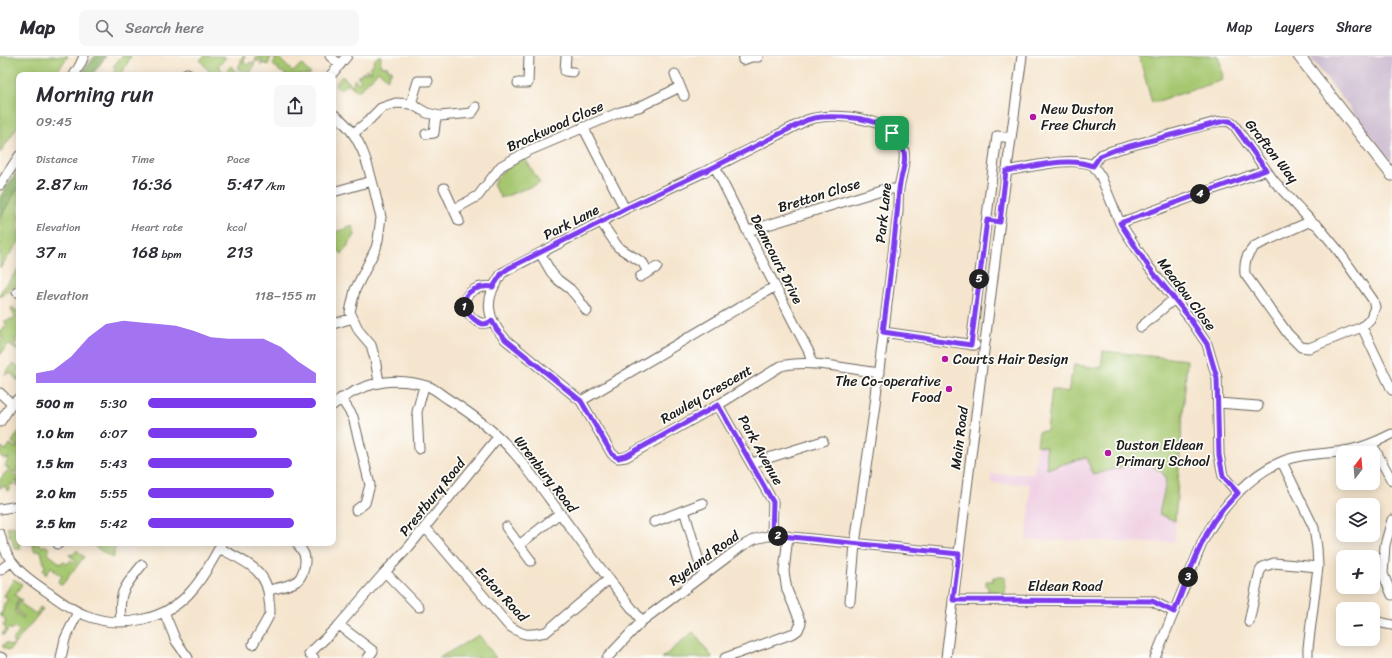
<!DOCTYPE html>
<html lang="en">
<head>
<meta charset="utf-8">
<style>
	body { margin:0; font-family:Sriracha,sans-serif; background:#f7f7f7; color:#2b2b33; height:100vh; display:flex; flex-direction:column; font-size:15px; white-space:nowrap }
	* { box-sizing:border-box; margin:0 }
	p { font-size:13px; color:#7c7c81 }
	.icon { flex:none; width:22px; height:22px; fill:none; stroke:currentColor; stroke-width:2; stroke-linecap:round; stroke-linejoin:round }
	.map { position:relative; flex:1; overflow:hidden }
	.drawer { position:absolute; left:16px; top:16px; width:320px; height:474px; display:flex; flex-direction:column; background:#fff; border-radius:8px; box-shadow:0 2px 10px #0003 }
	.drawer>* { flex:none }
	.needle { width:26px; rotate:16deg }
	.controls { position:absolute; left:1336px; top:390px; display:grid; gap:8px }
	.controls a { display:grid; place-items:center; width:44px; height:44px; border-radius:8px; background:#fff; box-shadow:0 2px 10px #0003; font-size:20px }
	.pin { position:absolute; display:grid; place-items:center; width:34px; height:34px; color:#fff; margin:-17px; border-radius:8px; box-shadow:0 2px 6px #0006 }
	.km { position:absolute; width:20px; height:20px; margin:-10px; border-radius:50%; background:#222; color:#fff; font-size:11px; line-height:20px; text-align:center }
	.round { display:grid; place-items:center; flex:none; width:42px; height:42px; border-radius:8px; background:#f7f7f7 }
	.headline { display:flex; align-items:center; justify-content:space-between; height:68px; padding:0 20px }
	h1 { font-size:22px; font-weight:600; line-height:30px }
	.figures { display:grid; grid-template-columns:repeat(3,1fr); gap:6px; height:68px; padding:4px 20px }
	.figures div { display:grid; align-content:center }
	.figures b { font-size:17px; font-weight:600 }
	.figures small { font-size:11px; font-weight:400 }
	.figures p { font-size:11px }
	.chart { height:112px; padding:8px 20px }
	.chart p { display:flex; justify-content:space-between }
	.chart svg { width:100%; height:72px; margin-top:4px; fill:#7c3aed; opacity:.7 }
	ul { padding:0 20px; list-style:none; font-size:13px }
	li { display:grid; grid-template-columns:64px 48px 1fr; align-items:center; height:30px }
	li i { height:10px; border-radius:5px; background:#7c3aed }
	header { display:flex; align-items:center; gap:24px; box-sizing:border-box; height:56px; padding:0 20px; background:#fff; border-bottom:1px solid #e1e1e2 }
	header strong { font-size:19px }
	nav { display:flex; gap:22px; margin-inline-start:auto; font-size:14px }
	.search { width:280px; height:36px; background:#f7f7f7; display:flex; align-items:center; gap:10px; box-sizing:border-box; padding:0 14px; border-radius:8px; color:#7c7c81; font-size:15px }
	.map>svg:first-child { display:block }
	.built { fill:#f0d0e4 }
	.industrial { fill:#cebed1 }
	.green { fill:#a6c770; stroke:#617246 }
	.forest { fill:#84ac62; stroke:#50643f }
	.lines { fill:none; stroke-linecap:round; stroke-linejoin:round }
	.minor-casing { stroke:#68625a; stroke-width:11 }
	.major-casing { stroke:#68625a; stroke-width:13 }
	.minor { stroke:#fff; stroke-width:9 }
	.major { stroke:#fff; stroke-width:11 }
	.route-casing { stroke:#fff; stroke-width:8 }
	.route { stroke:#7c3aed; stroke-width:5 }
	.poi-dot { fill:#b5179e; stroke:#fdfcf7; stroke-width:1.5 }
	.labels { text-anchor:middle; stroke-width:3.5; stroke-linejoin:round; paint-order:stroke }
	.poi-label { font-size:14px; fill:#1c1c1c; stroke:#fdfcf7; text-anchor:start }
	.street-label { font-size:14px; fill:#1c1c1c; stroke:#fdfcf7 }
</style>
</head>
<body>
<header>
<strong>Map</strong>
<div class="search"><svg class="icon" aria-label="search" viewBox="0 0 24 24"><circle cx="10" cy="10" r="6"/><path d="M15 15l6 6"/></svg>Search here</div>
<nav><a>Map</a><a>Layers</a><a>Share</a></nav>
</header>
<div class="map">
<svg width="1392" height="602" viewBox="0 0 1392 602">
	<rect width="100%" height="100%" fill="#fdfcf7"/>
	<filter id="ink" filterUnits="userSpaceOnUse"><feTurbulence type="fractalNoise" baseFrequency=".025" numOctaves="2"/><feDisplacementMap in="SourceGraphic" scale="8" xChannelSelector="R" yChannelSelector="G"/><feConvolveMatrix kernelMatrix="1 2 1 2 8 2 1 2 1" color-interpolation-filters="sRGB"/></filter>
	<filter id="wash" filterUnits="userSpaceOnUse"><feTurbulence type="fractalNoise" baseFrequency=".012" numOctaves="4" result="noise"/><feDisplacementMap in="SourceGraphic" scale="16" xChannelSelector="R" yChannelSelector="G"/><feGaussianBlur stdDeviation="0.9" result="paint"/><feColorMatrix in="noise" values="0 0 0 0 0 0 0 0 0 0 0 0 0 0 0 0 0 1.4 0 .05"/><feComposite in="paint" operator="in"/></filter>
	<g filter="url(#wash)">
		<rect width="100%" height="100%" fill="#f5e5ce"/>
		<path class="built" d="M1103,295L1187,304L1174,486L1121,487L1122,485L1026,484L1030,452V428L991,427V418H1034L1039,375H1047L1052,333L1068,336L1074,309L1101,312Z"/>
		<path class="industrial" d="M1309,0H1392V106Z"/>
		<path class="green" d="M0,0H68L55,19H19V68L0,97Z
			M122,0H131L121,19H112L116,13L113,11Z
			M205,0H224L226,2L218,10L224,17L231,10L233,11V14L238,16V18L216,19L215,18L212,19L200,4Z
			M243,0H245L244,7L248,9L250,6L254,7L257,0H278V1L293,16L301,8L311,18L309,19H284L285,18L283,16L282,17L278,14L279,12L278,11L276,12L273,9L276,2L271,0L268,9L263,7L261,10L262,3H260L259,6L256,4L250,18L238,13Z
			M378,0H381L380,10L388,11V14H392L391,17H389L388,22L387,23L379,15L358,36L349,28L346,31L344,29L341,34L335,29L342,20L352,29L354,27L353,25L355,23L359,27L361,25L357,21L359,19L360,20L363,16L365,17L367,16L365,14L366,13L371,16L372,15L369,12L374,7L373,6Z
			M1139,0H1218L1221,9L1223,24L1152,47Z
			M524,101L540,127L501,142L493,128L503,115Z
			M19,130V186L0,212V162Z
			M350,170L353,171L355,179L342,198L333,190V176L346,173V171Z
			M19,212V229L13,230L9,234L0,241V237Z
			M11,252H14V254L19,255V283L17,282L15,285L17,286L14,289L19,294L18,295L8,288L0,299V286L3,281L0,279V275L1,276L7,268L4,266L5,265L15,262Z
			M1103,295L1187,304L1175,465L1159,458L1166,426L1163,417L1144,405L1093,419L1086,401L1047,413L1046,391L1037,389L1039,375H1047L1052,333L1068,336L1074,309L1101,312Z
			M13,308L19,312L18,325L10,316L7,318H5Z
			M19,375V407L17,408L19,410L17,412L19,415L18,417L13,415L12,417L19,421V431H18L17,425H14L15,428L9,429L10,434L7,435L5,430L0,431V433V423L9,413L5,410L9,402H8L5,403L0,400L1,391L6,394L10,388L16,392L17,390L12,386Z
			M7,470L9,471L14,470L16,480L19,479L20,493H14L12,481H10Z
			M27,487H39L42,491L45,489L50,493L47,497L61,508L63,505L67,508L71,504L74,507L76,505L69,499L71,498L73,499L77,494L84,501L62,529L58,526L62,520L54,515L55,513L51,511L46,519L44,517L45,516L42,514L45,512L41,495H34L33,488H28Z
			M96,487H132L128,491L124,488H118L114,494V500L112,502L94,490Z
			M993,521H1005V537L1003,539H988V531L986,530V525H993Z
			M14,523L22,528L15,539L19,542L16,547L15,556L23,562L24,561L17,555V548L20,543L22,544L20,547L36,558L40,551L43,553L9,595L2,590L6,587L11,590L14,587L12,585L20,575L14,572L12,574L9,572L4,579L2,578L6,572L3,569L6,567L3,560L0,561V557L2,558L4,548L8,543L4,540Z
			M693,576L713,602H662Z
			M479,579L496,602H438L444,599Z"/>
		<path class="forest" d="M95,0H106L92,19H84L82,17Z
			M19,112V130L0,162V141Z"/>
	</g>
	<g filter="url(#ink)">
		<g class="lines">
			<defs>
				<path id="minor" d="M330,0L340,9
					M566,0L565,15L573,16
					M743,4L751,1H758
					M675,18L684,40
					M74,19L80,9L84,0
					M186,19L187,17
					M331,19L347,0
					M518,27H528L529,0
					M411,48L418,25H428
					M333,58C365,78 370,119 379,153L381,161L378,184L376,192L355,234L350,256L359,275L371,289L375,303L379,326
					M583,71L625,153
					M354,77L366,67L381,52L396,47L411,48L427,57L440,60L472,57L476,51
					M426,78L434,77L436,60
					M1093,109L1100,99L1115,94L1216,66C1223,65 1228,64 1234,69L1274,125L1311,165L1318,170L1337,193L1373,244L1375,251L1370,264L1362,271L1309,292L1301,291L1288,278L1245,218C1244,206 1246,199 1255,190L1311,165
					M1093,109L1101,121L1120,167L1148,210L1188,260L1207,288L1217,322L1219,399L1223,420L1238,437
					M715,111C746,173 777,235 809,296L812,308
					M1006,115C1032,111 1069,100 1093,109
					M0,129L19,100
					M444,132L459,165
					M333,136L372,125
					M455,153L478,140L501,110L528,95L620,56L639,51L680,31
					M601,166L618,191L643,207L648,216
					M1120,167L1266,114
					M748,175L885,133H899
					M540,197L551,216L558,224L570,233L577,241L587,255
					M640,221L657,211
					M774,231L581,345L612,398L618,402L626,401L718,349L781,310C811,303 848,313 879,317
					M17,236L19,235
					M492,265C479,272 469,261 464,249C465,235 479,229 493,231
					M333,268L353,262
					M1141,271L1174,243
					M1362,271L1392,334
					M883,276L975,289
					M971,289L997,80L1011,82
					M0,337L12,348
					M341,342L353,361L370,429L365,447L356,454
					M581,345L506,284C485,261 484,242 502,217L625,153L715,111L807,64C834,55 897,61 904,95C906,107 901,120 899,132C898,140 898,148 898,156L874,356L855,488L850,545
					M1218,347L1258,350
					M333,349C362,326 394,319 430,331C436,334 442,339 448,343C472,358 496,376 515,398C535,421 552,447 570,471C593,503 617,534 642,565
					M718,349L773,446L772,479
					M0,366L12,348L19,342
					M1372,388L1392,425
					M419,393L417,356L424,330
					M1282,406L1314,472L1317,492L1318,511L1308,592V602
					M752,407L823,385
					M0,453L19,450
					M684,454L699,505L705,517
					M1392,464L1385,489L1383,518L1392,539
					M654,466L703,447
					M425,471L508,569C524,580 527,580 546,576L609,523
					M506,471L531,505
					M0,478C6,508 25,521 49,537C60,545 72,554 85,559C121,574 168,564 193,533C205,519 213,503 222,487
					M58,488L59,487
					M519,489L560,457
					M219,492C243,505 269,513 269,545C270,549 270,554 270,557C268,564 257,580 253,588
					M0,514L11,506
					M385,516L419,551
					M269,534C278,532 289,530 297,525C303,520 307,506 304,498C302,494 299,490 297,487
					M953,544L1152,545L1174,556
					M164,556L176,585L188,602
					M1373,565L1392,569
					M121,566C118,536 124,531 142,509
					M1249,566L1258,523L1260,515L1263,511L1274,507L1318,511
					M339,569L373,595L368,602
					M0,601L2,602
					M61,602L65,583L78,556
					M314,602L309,598L339,569L385,516L408,492L498,381
					M607,602L642,565L742,490L755,483L772,479L959,498
					M725,602L794,577L798,574L801,567L787,534L784,516L788,480
					M946,602L999,173L1022,0
					M1155,602L1203,485C1221,451 1253,413 1292,402C1311,397 1331,398 1350,394C1365,391 1378,385 1392,378"/>
				<path id="major" d="M1299,0L1392,119"/>
			</defs>
			<use href="#minor" class="minor-casing"/>
			<use href="#major" class="major-casing"/>
			<use href="#minor" class="minor"/>
			<use href="#major" class="major"/>
		</g>
	</g>
	<g class="lines" filter="url(#ink)">
		<defs>
			<path id="route" d="M822,61C850,60 890,61 903,92C908,105 900,121 899,134C898,142 898,150 897,158C893,197 888,237 883,276L971,289L987,164L1000,166L1006,115C1032,111 1069,100 1093,110L1100,100L1115,94L1224,65H1230L1234,69L1266,114L1120,167L1148,210L1188,260L1207,288L1217,322L1219,399L1223,420L1238,437C1229,447 1219,456 1212,468C1196,495 1186,527 1174,556L1152,545L953,544L959,498L772,479L773,446L718,349L626,400L618,402L612,398L581,345L506,284L497,274L492,265C489,266 486,268 483,268C476,267 464,255 464,248C463,234 482,229 493,231L502,217L509,212L601,166L625,153L714,111L807,64L814,62Z"/>
		</defs>
		<use href="#route" class="route-casing"/>
		<use href="#route" class="route"/>
	</g>
	<g class="poi-dot">
		<circle cx="1033" cy="61" r="4"/>
		<circle cx="945" cy="303" r="4"/>
		<circle cx="949" cy="333" r="4"/>
		<circle cx="1108" cy="397" r="4"/>
	</g>
	<g class="labels">
		<g class="poi-label">
			<text x="1041" y="58">New Duston<tspan x="1041" dy="16">Free Church</tspan></text>
			<text x="953" y="308">Courts Hair Design</text>
			<text x="941" y="330" text-anchor="end">The Co-operative<tspan x="941" dy="16">Food</tspan></text>
			<text x="1116" y="394">Duston Eldean<tspan x="1116" dy="16">Primary School</tspan></text>
		</g>
		<g class="street-label">
			<text transform="translate(555 70) rotate(-24)" y="5">Brockwood Close</text>
			<text transform="translate(1272 95) rotate(52)" y="5">Grafton Way</text>
			<text transform="translate(819 139) rotate(-17)" y="5">Bretton Close</text>
			<text transform="translate(883 157) rotate(-84)" y="5">Park Lane</text>
			<text transform="translate(571 166) rotate(-27)" y="5">Park Lane</text>
			<text transform="translate(777 203) rotate(63)" y="5">Deancourt Drive</text>
			<text transform="translate(1187 238) rotate(53)" y="5">Meadow Close</text>
			<text transform="translate(706 338) rotate(-30)" y="5">Rawley Crescent</text>
			<text transform="translate(959 382) rotate(-83)" y="5">Main Road</text>
			<text transform="translate(761 394) rotate(61)" y="5">Park Avenue</text>
			<text transform="translate(546 418) rotate(52)" y="5">Wrenbury Road</text>
			<text transform="translate(432 441) rotate(-51)" y="5">Prestbury Road</text>
			<text transform="translate(704 502) rotate(-36)" y="5">Ryeland Road</text>
			<text x="1065" y="535">Eldean Road</text>
			<text transform="translate(502 538) rotate(47)" y="5">Eaton Road</text>
		</g>
	</g>
</svg>
<div class="controls">
<a><svg class="needle" viewBox="-14 -14 28 28"><path d="M0-13l5 13h-10z" fill="#e53935"/><path d="M0 13l5-13h-10z" fill="#7c7c81"/></svg></a>
<a><svg class="icon" aria-label="layers" viewBox="0 0 24 24"><path d="M12 4l9 5-9 5-9-5zM3 14l9 5 9-5"/></svg></a>
<a>+</a>
<a>−</a>
</div>
<div class="pin" style="left:892px;top:77px;background:#1e9e55"><svg class="icon" aria-label="arrive" viewBox="0 0 24 24"><path d="M6 21V4h12l-3 4 3 4H6"/></svg></div>
<b class="km" style="left:464px;top:251px">1</b>
<b class="km" style="left:778px;top:480px">2</b>
<b class="km" style="left:1188px;top:521px">3</b>
<b class="km" style="left:1200px;top:138px">4</b>
<b class="km" style="left:979px;top:223px">5</b>
<section class="drawer">
<div class="headline"><div><h1>Morning run</h1><p>09:45</p></div><a class="round"><svg class="icon" aria-label="share" viewBox="0 0 24 24"><path d="M12 15V3M7 8l5-5 5 5M5 13v7h14v-7"/></svg></a></div>
<div class="figures">
<div><p>Distance</p><b>2.87<small> km</small></b></div>
<div><p>Time</p><b>16:36</b></div>
<div><p>Pace</p><b>5:47<small> /km</small></b></div>
</div>
<div class="figures">
<div><p>Elevation</p><b>37<small> m</small></b></div>
<div><p>Heart rate</p><b>168<small> bpm</small></b></div>
<div><p>kcal</p><b>213</b></div>
</div>
<div class="chart"><p><span>Elevation</span>118–155 m</p>
<svg viewBox="0 0 160 44" preserveAspectRatio="none"><path d="M0 44V38L10 36L20 28L30 16L40 8L50 6L60 7L70 8L80 9L90 12L100 16L110 17L120 17L130 17L140 22L150 31L160 38V44z"/></svg>
</div>
<ul>
<li><b>500 m</b>5:30<i style="width:100%"></i></li>
<li><b>1.0 km</b>6:07<i style="width:65%"></i></li>
<li><b>1.5 km</b>5:43<i style="width:86%"></i></li>
<li><b>2.0 km</b>5:55<i style="width:75%"></i></li>
<li><b>2.5 km</b>5:42<i style="width:87%"></i></li>
</ul>
</section>
</div>
</body>
</html>
